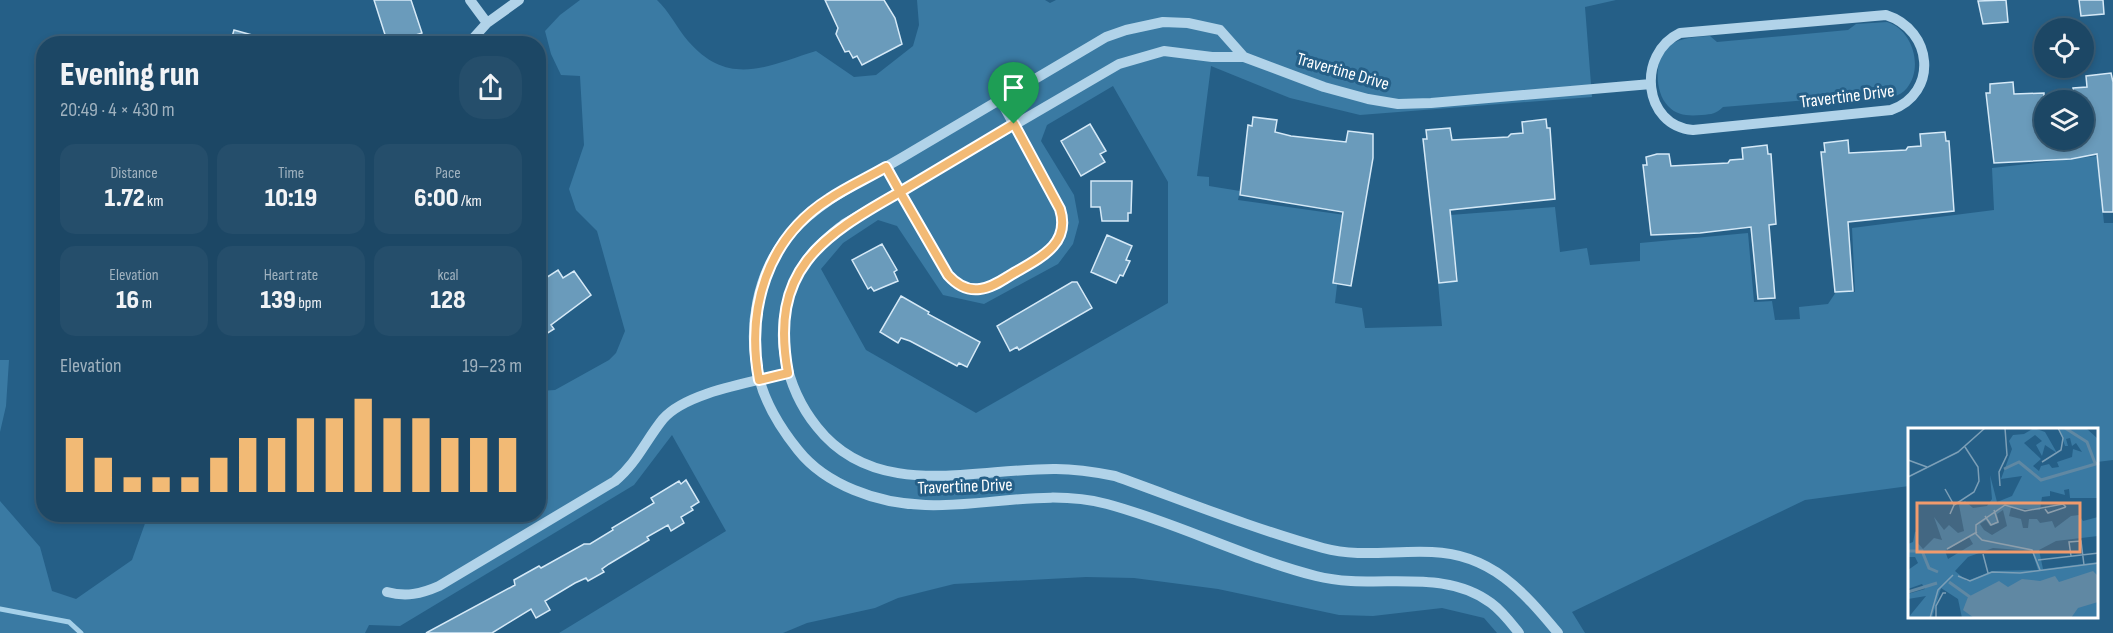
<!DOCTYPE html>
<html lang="en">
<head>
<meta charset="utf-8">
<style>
	body { margin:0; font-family:"Sofia Sans Condensed",sans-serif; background:#254e6b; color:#f1f3f6; height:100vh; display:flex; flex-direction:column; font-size:22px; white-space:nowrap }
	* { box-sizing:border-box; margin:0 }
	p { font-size:20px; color:#a0b2bf }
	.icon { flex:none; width:33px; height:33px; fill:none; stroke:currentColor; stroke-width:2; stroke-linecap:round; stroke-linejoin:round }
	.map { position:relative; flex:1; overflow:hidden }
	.details { position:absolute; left:36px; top:36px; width:510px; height:486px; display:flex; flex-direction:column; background:#1c4765; border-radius:24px; box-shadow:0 3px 9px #0003,0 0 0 2px #3a5f79 }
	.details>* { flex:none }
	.tools { position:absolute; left:2034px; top:18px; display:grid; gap:12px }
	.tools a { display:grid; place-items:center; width:60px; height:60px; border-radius:50%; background:#1c4765; box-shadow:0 3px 9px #0003,0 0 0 2px #3a5f79; font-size:30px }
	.pin { position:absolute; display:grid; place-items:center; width:51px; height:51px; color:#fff; margin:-62px -26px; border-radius:50% 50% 50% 0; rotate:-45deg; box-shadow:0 0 6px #0007 }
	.pin .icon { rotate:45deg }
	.round { display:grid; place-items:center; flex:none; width:63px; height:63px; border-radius:24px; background:#254e6b }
	.headline { display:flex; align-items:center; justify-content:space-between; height:102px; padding:0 24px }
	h1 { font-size:33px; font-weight:800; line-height:45px }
	.metrics { display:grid; grid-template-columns:repeat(3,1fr); gap:9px; height:102px; padding:6px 24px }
	.metrics div { display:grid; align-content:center; border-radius:15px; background:#254e6b; text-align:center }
	.metrics b { font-size:26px; font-weight:800 }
	.metrics small { font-size:16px; font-weight:400 }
	.metrics p { font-size:16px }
	.chart { height:168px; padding:12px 24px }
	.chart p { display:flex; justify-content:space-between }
	.chart svg { width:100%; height:108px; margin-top:6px; stroke:#f2ba75; stroke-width:6 }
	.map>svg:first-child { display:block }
	.green { fill:#3a7aa3; fill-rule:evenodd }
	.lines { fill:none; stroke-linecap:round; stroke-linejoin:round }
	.stream { stroke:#a5d0e9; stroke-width:5 }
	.building { fill:#6a9bbb; stroke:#d5e9f7; stroke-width:1.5 }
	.minor { stroke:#b1d3e9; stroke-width:10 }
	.route-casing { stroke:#fff; stroke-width:12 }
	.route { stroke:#f2ba75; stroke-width:8 }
	.labels { text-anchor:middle; stroke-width:6; stroke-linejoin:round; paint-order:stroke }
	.street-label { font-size:18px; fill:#fff; stroke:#255f87 }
	.inset-river { fill:none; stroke:#6088a3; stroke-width:3 }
	.inset-road { fill:none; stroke:#7c9fb7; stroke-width:1.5 }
	.view { fill:#f19b6d; fill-opacity:0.15; stroke:#f19b6d; stroke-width:3 }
	.inset-edge { fill:none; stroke:#fff; stroke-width:3 }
</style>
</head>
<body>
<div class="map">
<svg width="2113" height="633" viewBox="0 0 2113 633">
	<rect width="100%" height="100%" fill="#255f87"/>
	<path class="green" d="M580,0H657C669,11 677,28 688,41C729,88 767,66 816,51L854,77L876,75L913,46L919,25L917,0H1045L1050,3L1056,0H1616L1585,7L1592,97L1360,115L1290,98L1211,66L1197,176L1209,177V186L1240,191L1238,200L1345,215L1335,303L1362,308L1365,328L1442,326L1438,282L1458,280L1450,215L1555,207L1560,252L1587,248L1590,265L1640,261V243L1748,233L1754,302L1772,301L1775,320L1800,319L1799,307L1828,304L1836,292H1855L1852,228L1994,210L1992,168L2097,156L2104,223H2113V460L2097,462L2096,429H1909V486L1805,500L1572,612L1585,633H1497L1484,618L1442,608L1373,616L1339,615L1218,589L1134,578L1086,577L954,584L898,598L875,608L807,623L783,633H559L726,531L672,435L634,485L400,626L369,625L365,633H0V501L40,547L52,591L76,599L132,560L148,515L538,514L539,391L555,390L609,360L616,353L625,331L597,231L576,210L569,189L584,145L580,76L561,75L551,54L545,31L560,15ZM1113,86L1168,182V303L976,413L866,350L821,269L843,243L878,220L897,226L943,295L984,304L1058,264L1073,244L1079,222L1074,195L1041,141L1047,125Z
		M1887,22C1912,29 1924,67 1907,88C1900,97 1888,98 1877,99C1868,100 1863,101 1855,96L1723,107C1716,114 1712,114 1702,115C1689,116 1677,116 1668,106C1654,92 1654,58 1669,46C1680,37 1697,37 1710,36L1717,42L1848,30L1856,24Z
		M0,360H9L6,406L0,432Z"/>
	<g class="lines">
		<path class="stream" d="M0,609L69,622L81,633"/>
	</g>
	<path class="building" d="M374,0H411L422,33L388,44Z
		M825,0H884L895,18L902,44L862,65L857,56L853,58L849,51L845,52L836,34L838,28Z
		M2006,0L2008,22L1983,24L1978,1Z
		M2079,0H2103L2104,14L2081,16Z
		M234,30L270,40L269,44H230Z
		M2111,73L2113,82V212H2103L2097,154L2071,159L1994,163L1986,93H1990V84L2013,82L2014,94L2044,93V140H2084V100H2075L2073,88L2087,87L2086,76Z
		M1253,117L1277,120L1275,132L1291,136L1346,142L1348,131L1373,134V158L1351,286L1333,283L1343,212L1240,195L1248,125L1252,126Z
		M1546,119L1547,128H1550L1555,199L1450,210L1457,281L1439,283L1423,139H1427L1426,130L1450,128L1452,140L1508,137L1511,134L1523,133L1522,122Z
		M1090,124L1106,151L1100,154L1105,162L1081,176L1061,141Z
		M1945,132L1946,141H1949L1954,211L1848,222L1853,291L1835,292L1821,152H1825L1824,143L1848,140L1849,153L1906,150L1908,147L1921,146L1920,134Z
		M1767,145L1768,154H1771L1776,224L1769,225L1775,298L1758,299L1751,227L1700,233L1651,235L1643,165H1647L1646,157L1657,154H1669L1671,166L1728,163L1730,160L1743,159L1742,148Z
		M1091,181H1132L1131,213H1128V221H1102L1100,207H1091Z
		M1107,235L1132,246L1126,260L1130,261L1123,276L1120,275L1116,283L1091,272Z
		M882,244L897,270L894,272L898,281L874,291L871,287L868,289L852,260Z
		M558,270L563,278L574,271L591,295L551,325L554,329L538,339V283Z
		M1072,282H1077L1092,308L1019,350L1017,347L1010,351L997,326Z
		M901,296L929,312L928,314L980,342L967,367L959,363L957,366L910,341L901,338L898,343L880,332Z
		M686,480L699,502L691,507L693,510L681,517L684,523L671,531L668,525L647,537L649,540L609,564L602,569L604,572L588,581L586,578L575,583L545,601L550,610L536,618L531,609L492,633H426L515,585L514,580L539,566L541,568L584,544H590L613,530L612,528L654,503L651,498L679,481L681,484Z"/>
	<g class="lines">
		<path class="minor" d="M470,0L487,23
			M1886,15C1933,30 1939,93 1891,110L1693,130C1643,126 1636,54 1680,33Z
			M468,44L487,23L519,0
			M1244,57L1220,30L1188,23L1163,22L1126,30L1106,37C1039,77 971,117 903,157C864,180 821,199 790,234C756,272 747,330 759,378C766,405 781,429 798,450C813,469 832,481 854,490C942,527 1023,482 1107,504C1178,523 1245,558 1316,576C1374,591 1442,566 1491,603C1502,611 1511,623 1519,633
			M886,167L948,275C957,285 967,291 980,289C992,288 1004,279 1014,273C1040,258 1070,245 1060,209L1000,99
			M387,592C406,597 421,594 439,586L615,481C636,464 646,440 663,419C686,392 753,382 788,373
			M1558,633C1523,591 1491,554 1432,552C1395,550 1359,558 1323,548C1254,529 1182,500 1115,476C1095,472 1076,469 1056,469C975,468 876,502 817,427C800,406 790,383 785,357C778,323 789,282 811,254C820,243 833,233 844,224L1119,64L1164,51L1212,57H1244L1324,87L1368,99L1398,104L1431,103L1651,84"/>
	</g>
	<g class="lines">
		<defs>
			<path id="route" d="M1014,124L900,192L886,167C867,178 847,187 829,199C766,239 746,310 759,380L788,373C769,270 820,237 900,192L948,275C957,285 967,291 980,289C992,288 1004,279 1014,273C1040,258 1071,244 1060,209L1014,124"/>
		</defs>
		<use href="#route" class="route-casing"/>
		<use href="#route" class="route"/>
	</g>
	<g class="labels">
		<g class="street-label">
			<text transform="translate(1343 71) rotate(16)" y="6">Travertine Drive</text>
			<text transform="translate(1847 96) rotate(-7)" y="6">Travertine Drive</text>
			<text transform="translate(965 486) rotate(-2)" y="6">Travertine Drive</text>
		</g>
	</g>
	<g transform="translate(1908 428)">
		<rect width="190" height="190" fill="#255f87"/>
		<path d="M126,0L137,4L149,25L137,17L134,28L128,17L134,13L127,7L116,15L133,31L125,38L131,43L133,38L141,36L144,40L151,39L149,34L164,29L165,21L174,24L168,15L164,18L162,10L158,11L160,18H157L151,0H178L190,11V70H162L161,61L156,62L157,67L142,63V68L134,69L132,82L103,80L101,88L113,91L115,100H120L121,91H129L132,95L144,93L147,100L163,88L171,87L175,93L190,89V108L148,113L131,122L135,141L190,134V190H54L50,171L33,160L24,190H0L18,168L0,171V166L17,161L14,156L0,161V142L10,135L7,129H0V116L5,114L7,104L9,103L8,113L15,121L26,110L34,112L26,89L36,102L41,97L50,105L56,103L51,77L57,73L65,80L79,78L84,71L82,47L89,74L104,68L114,48L93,51L104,21L101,13L105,7L116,6ZM95,82L99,98L84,107L76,102L72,96L78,92L82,98L91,95L89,86ZM61,109L65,116L40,131L37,123ZM85,120L124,123L130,142L84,143L59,153L47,143L60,129Z" fill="#3a7aa3" fill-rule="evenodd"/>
		<path d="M185,143L190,148V174L170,180L163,190H66L55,182L60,169L91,153L100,159L114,151L132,153L147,148L151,154Z" fill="#6088a3"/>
		<path class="inset-river" d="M157,0L179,14L187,35M96,41L111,34L133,52L191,35M0,123H14L21,140L30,144M41,154L62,169M0,164L29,155"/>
		<path class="inset-road" d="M0,32L19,39M134,34L153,22L155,10L150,0M0,49L50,24L77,0M92,58L91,44L99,27L97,0M37,61L46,77M137,81L140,85L158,79M42,86L46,77L66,64L71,53L70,39L57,19M77,88L83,97L90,94L86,82M39,121L69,104M75,126L80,145M163,128L161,114L173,113L176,137M130,132L191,125M132,142L124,122L74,112L68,106V97L97,77L117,83L155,76L158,79M50,148L62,153L84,144L112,145L191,135M22,190L30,162L45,147M28,190V178L35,165H38"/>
		<path class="view" d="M9,75H172V124H9Z"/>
		<rect width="190" height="190" class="inset-edge"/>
	</g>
</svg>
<div class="tools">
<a><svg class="icon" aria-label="locate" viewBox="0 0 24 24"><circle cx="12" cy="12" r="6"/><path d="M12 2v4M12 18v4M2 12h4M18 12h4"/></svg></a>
<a><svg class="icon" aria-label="layers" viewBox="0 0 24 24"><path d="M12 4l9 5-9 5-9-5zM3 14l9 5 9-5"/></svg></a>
</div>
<div class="pin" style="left:1014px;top:124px;background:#1e9e55"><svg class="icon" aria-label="arrive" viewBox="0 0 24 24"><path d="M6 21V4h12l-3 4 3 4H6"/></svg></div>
<section class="details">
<div class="headline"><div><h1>Evening run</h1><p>20:49 · 4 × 430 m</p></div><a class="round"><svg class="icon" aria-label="share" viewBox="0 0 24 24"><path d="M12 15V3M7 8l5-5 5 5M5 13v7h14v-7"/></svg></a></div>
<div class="metrics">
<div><p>Distance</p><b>1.72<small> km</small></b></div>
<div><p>Time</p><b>10:19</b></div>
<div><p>Pace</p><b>6:00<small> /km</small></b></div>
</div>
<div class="metrics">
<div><p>Elevation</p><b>16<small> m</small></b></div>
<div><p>Heart rate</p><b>139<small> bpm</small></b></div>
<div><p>kcal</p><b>128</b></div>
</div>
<div class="chart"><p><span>Elevation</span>19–23 m</p>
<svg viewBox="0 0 160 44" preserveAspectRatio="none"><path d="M5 44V22M15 44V30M25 44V38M35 44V38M45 44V38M55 44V30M65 44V22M75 44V22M85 44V14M95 44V14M105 44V6M115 44V14M125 44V14M135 44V22M145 44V22M155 44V22"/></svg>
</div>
</section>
</div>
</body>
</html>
